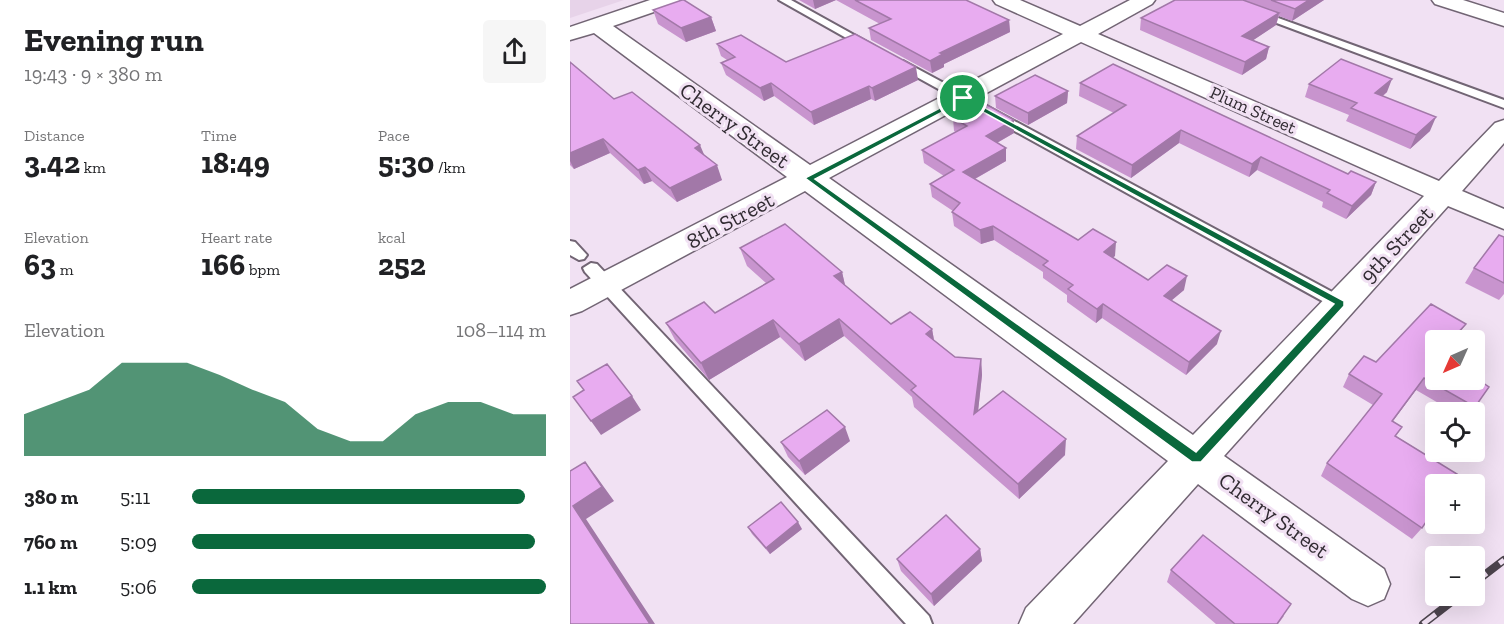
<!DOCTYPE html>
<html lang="en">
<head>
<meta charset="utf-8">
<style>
	body { margin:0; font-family:"Zilla Slab",serif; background:#f6f6f6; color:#202124; height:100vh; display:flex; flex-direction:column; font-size:22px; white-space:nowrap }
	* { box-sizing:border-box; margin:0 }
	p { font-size:20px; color:#757577 }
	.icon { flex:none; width:33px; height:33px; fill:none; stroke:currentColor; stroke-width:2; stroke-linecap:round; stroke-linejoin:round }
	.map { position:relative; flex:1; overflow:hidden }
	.sheet { display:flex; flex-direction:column; background:#fff; width:570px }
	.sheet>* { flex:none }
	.needle { width:39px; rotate:225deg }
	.buttons { position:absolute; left:855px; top:330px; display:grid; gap:12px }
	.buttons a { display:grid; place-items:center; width:60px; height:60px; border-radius:6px; background:#fff; box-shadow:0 6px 24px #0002; font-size:30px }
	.pin { position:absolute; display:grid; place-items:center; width:51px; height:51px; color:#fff; margin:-26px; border:3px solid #fff; border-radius:50%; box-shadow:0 2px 6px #0007 }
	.round { display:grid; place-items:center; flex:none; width:63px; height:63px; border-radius:6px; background:#f6f6f6 }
	.headline { display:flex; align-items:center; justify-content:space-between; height:102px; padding:0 24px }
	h1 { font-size:33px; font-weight:700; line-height:45px }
	.stats { display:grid; grid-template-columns:repeat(3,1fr); gap:9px; height:102px; padding:6px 24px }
	.stats div { display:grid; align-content:center }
	.stats b { font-size:30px; font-weight:700 }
	.stats small { font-size:16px; font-weight:400 }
	.stats p { font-size:16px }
	.chart { height:168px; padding:12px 24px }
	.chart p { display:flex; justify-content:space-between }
	.chart svg { width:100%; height:108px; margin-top:6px; fill:#0a683c; opacity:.7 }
	ul { padding:0 24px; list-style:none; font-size:20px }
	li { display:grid; grid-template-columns:96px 72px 1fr; align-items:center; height:45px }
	li i { height:15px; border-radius:8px; background:#0a683c }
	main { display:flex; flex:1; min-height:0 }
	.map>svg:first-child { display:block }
	.built { fill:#e7d3e9 }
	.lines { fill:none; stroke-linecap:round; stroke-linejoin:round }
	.service-casing { stroke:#726574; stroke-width:4 }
	.minor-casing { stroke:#726574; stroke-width:3 }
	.service { fill:#fff; fill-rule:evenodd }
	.minor { fill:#fff; fill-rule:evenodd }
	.rail-casing { stroke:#4c444d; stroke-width:8 }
	.rail { stroke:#f1e1f3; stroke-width:5; stroke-dasharray:16; stroke-linecap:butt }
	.wall { fill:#c894ce }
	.shaded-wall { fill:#a278a8 }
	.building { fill:#e8acf0; stroke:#a278a8; stroke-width:1.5 }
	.route { fill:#0a683c; stroke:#fff; stroke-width:1.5; fill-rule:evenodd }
	.labels { text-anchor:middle; stroke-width:6; stroke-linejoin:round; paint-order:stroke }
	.far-street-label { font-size:18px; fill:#312b32; stroke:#f1e1f3 }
	.street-label { font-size:22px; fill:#312b32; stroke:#f1e1f3 }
</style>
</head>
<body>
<main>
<section class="sheet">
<div class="headline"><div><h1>Evening run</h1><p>19:43 · 9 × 380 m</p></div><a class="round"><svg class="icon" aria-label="share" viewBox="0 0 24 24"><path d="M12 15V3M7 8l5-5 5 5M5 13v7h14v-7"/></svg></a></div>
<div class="stats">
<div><p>Distance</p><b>3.42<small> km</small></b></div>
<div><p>Time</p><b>18:49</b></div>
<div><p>Pace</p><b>5:30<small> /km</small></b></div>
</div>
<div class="stats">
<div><p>Elevation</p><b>63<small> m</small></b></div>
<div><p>Heart rate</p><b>166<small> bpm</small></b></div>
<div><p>kcal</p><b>252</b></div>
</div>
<div class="chart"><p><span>Elevation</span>108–114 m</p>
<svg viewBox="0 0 160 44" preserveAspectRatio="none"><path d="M0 44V27L10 22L20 17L30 6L40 6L50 6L60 11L70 17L80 22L90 33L100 38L110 38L120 27L130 22L140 22L150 27L160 27V44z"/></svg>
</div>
<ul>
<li><b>380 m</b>5:11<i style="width:94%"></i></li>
<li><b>760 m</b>5:09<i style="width:97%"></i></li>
<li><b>1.1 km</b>5:06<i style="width:100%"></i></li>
</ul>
</section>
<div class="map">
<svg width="934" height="624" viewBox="0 0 934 624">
	<rect width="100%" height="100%" fill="#f1e1f3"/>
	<path class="built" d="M0,0H54L0,18Z"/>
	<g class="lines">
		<defs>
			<path id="service" d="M209,0H221L304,46L294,48Z
				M645,0H659L934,100V108Z
				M325,61H333L777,300L779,304L777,308H765L325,65Z
				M0,241L5,242L17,255L14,259L9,260L0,255Z
				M21,263L27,264L359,616L362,624H336L15,272L13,268Z"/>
			<path id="minor" d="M80,0H110L107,4L43,26L240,165L493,34L426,4L423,0H450L510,26L560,0H585L582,4L528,34L869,181L925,123L934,120V143L892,191L934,209V229L878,206L654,456L814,569L820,584L814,599L798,606L782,599L628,484L503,624H449L456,608L598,461L235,191L12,311L0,315V289L217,177L24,33L0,40V27ZM511,42L854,196L623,435L259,178Z
				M862,0H893L934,13V26L865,4Z"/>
		</defs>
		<use href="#service" class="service-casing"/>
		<use href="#minor" class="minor-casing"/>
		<use href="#service" class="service"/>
		<use href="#minor" class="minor"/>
		<defs>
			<path id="rail" d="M904,583L934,560
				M853,624L889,596"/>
		</defs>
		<use href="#rail" class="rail-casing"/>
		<use href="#rail" class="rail"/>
	</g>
	<path class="wall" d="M229,0H396L439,20L440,32L374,64V67L362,73L301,40L299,28L310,24L266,0L245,9Z
		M605,0H754L722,21L709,16L706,25L683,40L699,47L696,59L672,75L570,30L571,18Z
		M83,10L141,17L146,31L116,42L88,24Z
		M147,44L216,62L348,80L305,101L301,99L244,125L204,96L194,101L156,75L151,63L157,60L151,56Z
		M0,62L44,99L134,155L152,180L107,202L82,181L74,184L40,153L4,169L0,165Z
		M510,83L778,174L806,182L801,195L776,219L752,207L753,202L687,170L679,177L609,143L561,178L506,149L507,136L544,113L509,96Z
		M739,84L817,92L813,96L860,131L840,149L776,121L779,115L735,97Z
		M498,91L497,103L458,125L426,108L425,96Z
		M383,118L444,133L427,143L436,148V161L405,179L508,240L545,256L543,257L578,280L614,290L601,301L647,344L616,375L532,318L526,323L497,302V295L473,278V272L424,240L411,244L384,226L382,212L383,211L362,197L360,184L374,176L354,163L352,150L386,132L384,131Z
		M934,237V294L929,300L895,283L904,268Z
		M170,248L272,272L275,286L321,324L362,329L364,340L385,357L411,359L412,375L408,411L495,455L449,499L344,407L342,397L274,336L235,361L210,337L139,380L105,340L96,323L145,313L196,283L177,266Z
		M861,304L896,324L884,340H866V380H904V377L919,387L901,412H884L846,390L823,421L832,427L826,436L887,474L880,484H866V507L852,528L842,539L751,476L757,463L803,405L773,387L779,374L794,356L806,362Z
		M280,441L235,475L218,457L211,442Z
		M178,527L232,529L200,554L182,534Z
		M410,549L412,561L364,606L331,571L327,559Z
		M601,570L714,616L708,624H646L597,582Z"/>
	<path class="shaded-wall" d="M243,0H266L245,9Z
		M739,0H754L722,21L725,9Z
		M709,13L706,25L670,49L672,36Z
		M141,17L146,31L116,42L111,28Z
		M439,20L440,32L374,64V67L362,73L360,61L370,53Z
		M699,47L696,59L672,75L675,62Z
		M346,67L348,80L305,101L302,88Z
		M822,79L817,92L800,106L805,93Z
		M201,83L204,96L194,101L190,88Z
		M299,86L301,99L244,125L241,112Z
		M498,91L497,103L458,125V113Z
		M866,117L860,131L840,149L846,135Z
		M444,120V133L416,149V136Z
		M611,130L609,143L561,178L562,165Z
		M33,139L40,153L4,169L0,161V153Z
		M130,145L136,159L125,148Z
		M436,148V161L394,185L393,172Z
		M691,157L687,170L679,177L682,164Z
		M147,165L152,180L107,202L100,188Z
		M75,167L82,181L74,184L68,170Z
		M806,182L801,195L776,219L782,206Z
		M423,226L424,240L411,244L410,230Z
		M546,242L545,256L532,265L534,252Z
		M272,272L276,289L264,276Z
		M617,276L614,290L591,309L594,296Z
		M533,304L532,318L526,323L527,309Z
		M269,319L274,336L235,361L229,344Z
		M203,320L210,337L139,380L131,363Z
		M896,324L884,340H881Z
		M362,329L365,346L356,334Z
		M651,331L647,344L616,375L619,362Z
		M411,359L412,375L406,430L404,414Z
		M854,378L846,390L814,433L822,421Z
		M62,396L71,410L31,435L21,421Z
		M275,427L280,441L235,475L229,461Z
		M496,439L495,455L449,499L448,484Z
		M15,462L26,476L44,501L16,519L85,624H80L3,506Z
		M228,522L232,529L200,554L196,548Z
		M410,549L412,561L364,606L361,594Z"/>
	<path class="building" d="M112,0H114L141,17L111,28L83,10Z
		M285,0H396L439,20L370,53L373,54L360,61L299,28L321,19Z
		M605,0H673L709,13L672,36L699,47L675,62L571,18Z
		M701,0H739L725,9Z
		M285,34L346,67L302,88L299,86L241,112L201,83L190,88L151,63L165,57L147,44L171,35L216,62Z
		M771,59L822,79L805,93L866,117L846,135L781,108L787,103L739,84Z
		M0,62L44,99L62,92L130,145L125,148L147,165L100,188L75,167L68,170L33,139L0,153Z
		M543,64L778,174L781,171L806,182L782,206L757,193L760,190L691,157L682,164L611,130L562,165L507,136L556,105L510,83Z
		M465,75L498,91L458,113L425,96Z
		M412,102L444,120L416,136L436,148L393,172L508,240L523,229L546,242L534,252L578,280L597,265L617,276L594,296L651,331L619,362L533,304L527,309L498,289L503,285L473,265L478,261L423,226L410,230L382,212L390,203L360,184L384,170L352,150L397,126L383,118Z
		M215,224L272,272L264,276L321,324L340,312L362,329L356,334L385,357L411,359L404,414L433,391L496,439L448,484L341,390L346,386L269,319L229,344L203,320L131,363L96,323L134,302L145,313L204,279L170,248Z
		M929,235L934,237V283L904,268Z
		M861,304L896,324L881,340H866V380H904V377L919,387L905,407L854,378L822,421L832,427L825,436L887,474L880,484H866V507L852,528L757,463L812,394L779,374L794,356L806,362Z
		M37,364L62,396L21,421L3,397L14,390L7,381Z
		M257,410L275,427L229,461L211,442Z
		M15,462L32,487L3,506L80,624H0V471Z
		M211,502L228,522L196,548L178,527Z
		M376,515L410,549L361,594L327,559Z
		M633,535L721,604L707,624H665L601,570Z"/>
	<path class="route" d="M393,96L774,301V306L631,462H622L235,178ZM393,101L764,304L626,452L245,179Z"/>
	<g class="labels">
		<g class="far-street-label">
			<text transform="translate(683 110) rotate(24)" y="6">Plum Street</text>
		</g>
		<g class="street-label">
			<text transform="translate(165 125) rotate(36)" y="8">Cherry Street</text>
			<text transform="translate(160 220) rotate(-28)" y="8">8th Street</text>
			<text transform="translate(826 244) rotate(-47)" y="8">9th Street</text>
			<text transform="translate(704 515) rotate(36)" y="8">Cherry Street</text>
		</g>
	</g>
</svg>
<div class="buttons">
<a><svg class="needle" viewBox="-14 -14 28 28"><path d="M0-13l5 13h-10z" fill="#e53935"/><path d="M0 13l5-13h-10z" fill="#757577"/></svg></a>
<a><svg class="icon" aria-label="locate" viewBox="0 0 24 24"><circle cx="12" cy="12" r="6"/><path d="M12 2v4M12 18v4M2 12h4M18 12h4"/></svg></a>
<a>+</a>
<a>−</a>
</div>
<div class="pin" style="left:393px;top:98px;background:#1e9e55"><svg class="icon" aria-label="arrive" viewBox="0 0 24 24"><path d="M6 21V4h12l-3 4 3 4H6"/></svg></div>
</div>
</main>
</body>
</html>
